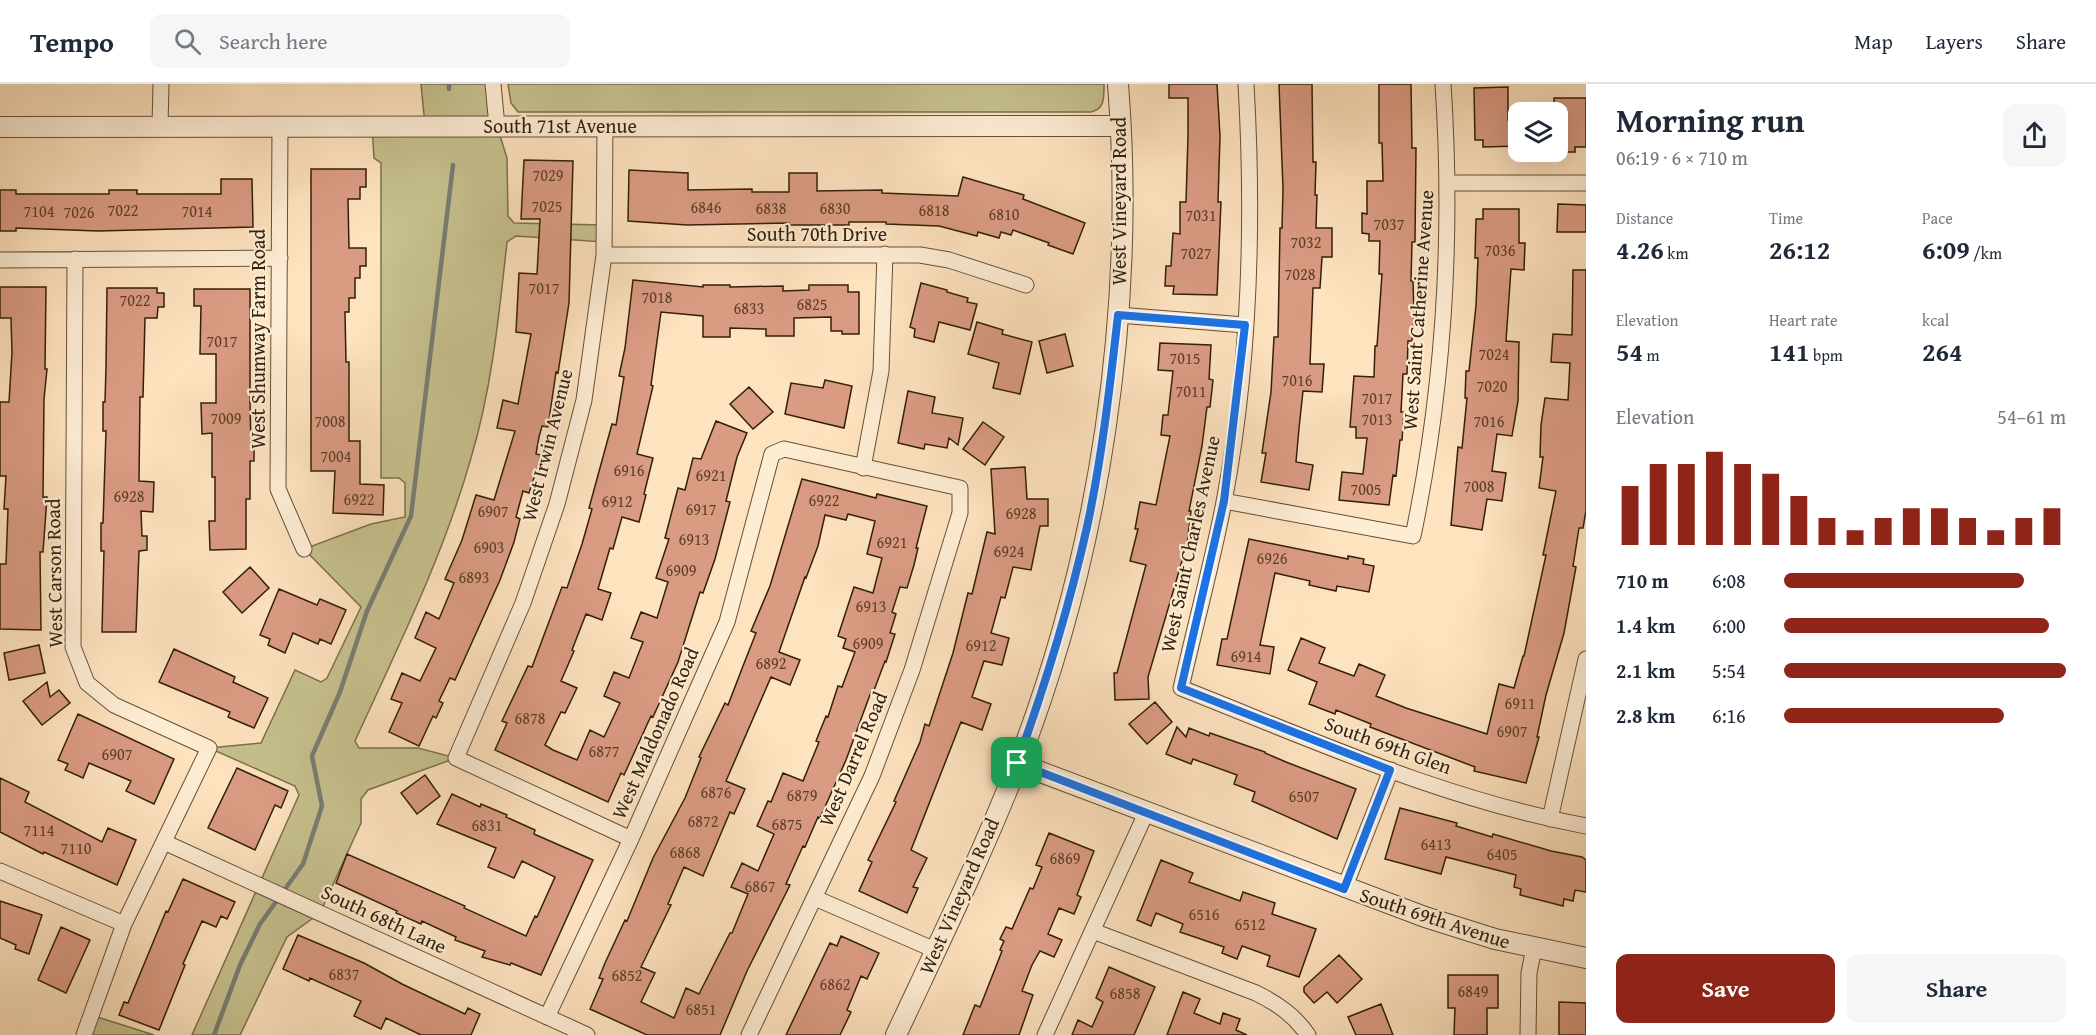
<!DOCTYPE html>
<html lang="en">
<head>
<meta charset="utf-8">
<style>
	body { margin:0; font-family:"Gentium Book Plus",serif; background:#f6f6f7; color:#1f2937; height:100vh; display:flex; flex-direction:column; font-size:22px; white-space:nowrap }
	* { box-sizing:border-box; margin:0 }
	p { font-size:20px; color:#747a83 }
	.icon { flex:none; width:33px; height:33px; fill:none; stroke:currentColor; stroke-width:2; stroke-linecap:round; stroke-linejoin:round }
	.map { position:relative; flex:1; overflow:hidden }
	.side { display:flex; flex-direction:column; background:#fff; width:510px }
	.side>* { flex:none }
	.controls { position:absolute; left:1508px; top:18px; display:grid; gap:12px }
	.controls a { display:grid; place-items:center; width:60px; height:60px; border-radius:12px; background:#fff; box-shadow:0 6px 24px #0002; font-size:30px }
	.pin { position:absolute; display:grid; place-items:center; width:51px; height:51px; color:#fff; margin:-26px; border-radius:12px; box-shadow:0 3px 9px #0006 }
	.round { display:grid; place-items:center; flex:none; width:63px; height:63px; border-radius:12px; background:#f6f6f7 }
	.summary { display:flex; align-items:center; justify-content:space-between; height:102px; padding:0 30px }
	h1 { font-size:33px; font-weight:600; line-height:45px }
	.metrics { display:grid; grid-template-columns:repeat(3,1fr); gap:9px; height:102px; padding:6px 30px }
	.metrics div { display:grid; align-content:center }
	.metrics b { font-size:26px; font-weight:600 }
	.metrics small { font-size:16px; font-weight:400 }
	.metrics p { font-size:16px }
	.chart { height:168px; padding:12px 30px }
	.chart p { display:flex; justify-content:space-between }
	.chart svg { width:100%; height:108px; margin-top:6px; stroke:#8f2418; stroke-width:6 }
	.cta { display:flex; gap:12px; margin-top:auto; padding:12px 30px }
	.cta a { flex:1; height:69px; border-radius:12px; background:#8f2418; color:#fff; font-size:24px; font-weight:600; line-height:69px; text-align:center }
	.cta a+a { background:#f6f6f7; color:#1f2937 }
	ul { padding:0 30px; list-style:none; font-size:20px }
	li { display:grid; grid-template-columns:96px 72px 1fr; align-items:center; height:45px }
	li i { height:15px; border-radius:8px; background:#8f2418 }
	header { display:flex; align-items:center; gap:36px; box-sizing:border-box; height:84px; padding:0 30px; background:#fff; border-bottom:2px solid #e0e1e3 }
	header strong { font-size:28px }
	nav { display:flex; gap:33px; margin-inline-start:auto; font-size:21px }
	.search { width:420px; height:54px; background:#f6f6f7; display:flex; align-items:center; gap:15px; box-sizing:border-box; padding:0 21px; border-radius:12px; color:#747a83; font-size:22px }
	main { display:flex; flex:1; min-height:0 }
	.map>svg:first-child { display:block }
	.green { fill:#c6c18e; stroke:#7c704c; stroke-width:1.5 }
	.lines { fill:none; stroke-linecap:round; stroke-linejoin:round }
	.stream { stroke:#787d76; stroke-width:4.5 }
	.building { fill:#da9b83; stroke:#331f0a; stroke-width:1.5; fill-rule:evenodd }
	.minor-casing { stroke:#665037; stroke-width:17 }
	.tertiary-casing { stroke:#665037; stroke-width:22 }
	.minor { stroke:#feedd5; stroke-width:15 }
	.tertiary { stroke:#feedd5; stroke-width:20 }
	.route-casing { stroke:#fff; stroke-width:12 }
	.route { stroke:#1a73e8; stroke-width:8 }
	.labels { text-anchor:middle; stroke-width:4.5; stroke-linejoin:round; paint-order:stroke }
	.number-label { font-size:16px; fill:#5d3e28 }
	.street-label { font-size:20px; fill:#331f0a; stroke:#feedd5 }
</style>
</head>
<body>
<header>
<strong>Tempo</strong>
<div class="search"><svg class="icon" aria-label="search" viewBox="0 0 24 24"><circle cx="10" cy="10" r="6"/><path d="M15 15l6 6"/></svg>Search here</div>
<nav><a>Map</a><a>Layers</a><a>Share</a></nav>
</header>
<main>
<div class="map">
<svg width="1586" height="951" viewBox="0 0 1586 951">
	<rect width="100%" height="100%" fill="#fee3bf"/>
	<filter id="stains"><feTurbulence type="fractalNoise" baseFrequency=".00333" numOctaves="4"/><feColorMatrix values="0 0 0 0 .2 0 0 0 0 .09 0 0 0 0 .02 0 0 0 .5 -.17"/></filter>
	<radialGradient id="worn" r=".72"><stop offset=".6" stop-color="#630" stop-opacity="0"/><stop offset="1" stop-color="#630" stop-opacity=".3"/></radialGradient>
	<path class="green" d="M421,0H493L497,42L507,74L508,132L514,139L603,141L604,158L516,152L507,158C499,231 492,304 471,374C443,473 397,565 355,657L359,664H418L456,674L368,706L361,715V739L320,829L287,853L240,951H192L299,711L295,702L209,664L261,659L295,586L321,598L327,594L361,523L304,465L371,440L405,433V399L399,394H381V79L374,74L372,41H425Z
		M508,0H1104C1104,13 1105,25 1091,28H518L511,19Z
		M91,931L154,951H84Z"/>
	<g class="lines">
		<path class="stream" d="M449,0V5
			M214,951L240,881L260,840L303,780L322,722L312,672L340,608L367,527L411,432L453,81"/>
	</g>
	<path class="building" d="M1169,0H1217L1220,52L1218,118H1221L1217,211L1173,210L1174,202H1165L1166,182H1171L1173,149L1180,150V118H1186L1188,52V14H1169Z
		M1279,0H1312L1313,78H1316L1315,111H1317L1316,144H1332V173H1322L1320,204H1313L1310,280H1324L1322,308L1303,307L1299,344L1296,378L1313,381L1309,406L1261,398L1266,369H1262L1271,308L1274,253H1278L1280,144H1282L1283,105Z
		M1379,0H1411L1412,64H1416L1415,158H1412L1411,197H1413L1414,230L1412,257H1408L1407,290H1403L1401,328H1404L1402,356H1400L1396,392L1393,391L1389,421L1339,416L1342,388L1363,390L1367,354H1356V343H1350L1354,292L1374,293L1375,262H1377L1382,190H1379L1380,157H1369V150L1362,149V129L1367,130V97H1383L1382,59H1379Z
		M1508,3V36L1518,35V62L1483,63V56H1475L1474,4Z
		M1554,14H1586V63H1575V68H1557V28H1554Z
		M524,76L573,77L569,219L558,289L556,288L548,343L542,342L539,353L536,370L541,371L536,388L529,409L523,407L516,433L520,435L514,458L500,496L455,596L450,594L439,617L443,619L436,634L433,632L419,662L389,648L402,619L391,615L402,589L420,597L436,564L415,554L426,528L439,535L454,499L445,495L462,456L476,411L494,416L515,347L497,344L503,316L518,320L524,288L531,250L516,248L519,189L537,190L540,135H521Z
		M311,85H366V103H360V115H348L349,164H366V182H360V194H355V214H349V228H345L346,278H349V357H360V400L384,401L383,431L333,429L335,387H311Z
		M629,86L688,89V106L752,105V108H789V89H817V107L882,106V109L958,112L963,93L1024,111L1023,115L1085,139L1073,170L1048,161L1049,159L1013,146L1011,151L1001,148L999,154L978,148L977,152L939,142L886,140V138H849V141H789V139L687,141L628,137Z
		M221,95H252L253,143L98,147L16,144V147H0V106H16V110H109V106H137V110H221Z
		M1558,120L1586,121V148H1557Z
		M1483,125H1519V159H1525L1524,186L1511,185L1506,257L1519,258L1518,317L1512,352L1497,350L1492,387L1506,389L1502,417L1487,415L1482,446L1451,441L1458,363L1462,364L1467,314H1465L1466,287H1469L1476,222L1478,174H1475L1476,135H1483Z
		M1573,186H1586V427L1583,444H1579L1573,482L1576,483L1564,549L1546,611L1537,653H1539L1526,699L1474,687L1475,683L1370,643L1371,640L1336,626L1335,630L1309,620L1317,598L1288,586L1301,554L1325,564L1319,579L1354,592L1359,580L1385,591L1376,612L1406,624L1487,650L1499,600L1514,604L1523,572H1524L1546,471H1543L1556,407L1539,404L1543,373H1540L1541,341L1545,314L1568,316L1570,279L1551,278L1553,250L1572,251Z
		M633,196L703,203V201H730V203L783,202V207L809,206V201H848V208H859V250H842V247H831V233L794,234V252H766V245L730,244V253H703V232L661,228L651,301L653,302L637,370L653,374L644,410L646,411L639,438L622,433L613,465L610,464L598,505L611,509L602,536L586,530L572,566L574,567L561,597L577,604L565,629L561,628L545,661L553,666L577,676L590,646L604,653L620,619L604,612L614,588L629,594L643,558L631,554L641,528L657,534L668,498L656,494L669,455L665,454L678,404L685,406L693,374L701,375L716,337L747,349L737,373L726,417L730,418L715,475L703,509L700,508L678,578L653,633L651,632L624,691L621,689L608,718L495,666L507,639L502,637L528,582L532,583L562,503L567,504L582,460L592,425L589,424L612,340L616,341L624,293L619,292L625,264Z
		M921,199L947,206V208L968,214L967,218L977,220L970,246L939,238L934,258L914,253L915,245L910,243Z
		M0,203H46L45,285H47L44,315L43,413H47L43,468H40L41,546L0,545V480H6L8,425H4L6,392H0V318H9L12,268L11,234H0Z
		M107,204H157V209H164V223H158L157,234H145L143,313H140L139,397L154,398L153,428L141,427L142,452H147V466L139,467L136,548H102L104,467H101V439H103L106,347H103V318H105L106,283Z
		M194,205H250V319L251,364H254V377H250V415H246V465L210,466L209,437H215V393H212V349L202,350L201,319H216V270H200L201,222H194Z
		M977,238L1003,246L1002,250L1032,258L1020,310L993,304L999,279L968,270Z
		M1065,250L1073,282L1047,289L1039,257Z
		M1160,259L1211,261L1209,295L1213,296L1210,323H1207L1202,362L1189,427H1191L1187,460L1148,593L1149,615L1115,616L1114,589H1117L1146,481L1130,477L1138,445H1135L1140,418L1156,421L1170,352L1161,351L1163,331H1168L1173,287L1158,286Z
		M825,296L852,302L844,344L785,330L791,299L823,304Z
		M749,303L773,328L753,345L730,320Z
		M908,307L935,313L932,329L963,334L958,361L949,354L947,364L925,360L924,365L898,359Z
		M983,338L1004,353L985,381L963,365Z
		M1025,383L1027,415H1048V442H1040L1031,486L1013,483L1005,514L1001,513L991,549L1009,554L1002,581L984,577L972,613L991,620L982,646L961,638L911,766L927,774L913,803L918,804L907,829L859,807L872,778L868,776L896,718L894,717L920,658L925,640L929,642L953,569L968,509L972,510L987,448L995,450L991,385Z
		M802,395L876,414L877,410L927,422L916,464H918L914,481L907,504L900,503L892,528L896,530L890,549L895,550L886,578L885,577L873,609L871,608L846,676L820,734L818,733L805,763L803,762L786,800L790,801L747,887L720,951H647L590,925L603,895L599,894L605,879L625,836L627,837L653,774L685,714L701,674L699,673L725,619L728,621L743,582L756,549L751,547L770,502ZM848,430L875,437L867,470L882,474L873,509L854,503L838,552L846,555L843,564L855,568L842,603L838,602L828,633L826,632L816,657L819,658L803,697L783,689L771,718L768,717L757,742L774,750L758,787L742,779L731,803L748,810L732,849H730L699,910L686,904L674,934L641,918L655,889L641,883L671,821L668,820L684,783L703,792L730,728L734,730L745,705L726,697L771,593L790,601L800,576L779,568L805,493L806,494L818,462L825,431L846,436Z
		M1249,455L1348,475V472L1364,475L1363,480L1374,482L1369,508L1337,502L1336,507L1309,501L1310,497L1275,489L1260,561L1274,563L1270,590L1217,581L1222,555H1227Z
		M250,483L269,504L242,529L223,508Z
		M279,505L317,521L320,515L346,526L331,560L320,555L318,560L293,549L285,569L268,561L270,555L260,551Z
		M39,561L45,589L9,596L4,569Z
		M174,565L235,593L233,598L268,614L254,644L228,633L230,628L159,598Z
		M47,598L50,613L59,606L70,619L42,641L23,617Z
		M1155,618L1172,638L1147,660L1129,640Z
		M78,630L174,675L154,720L126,707L131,697L89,679L83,694L65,686L68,680L58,676Z
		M1177,643L1186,653L1189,644L1209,652L1210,649L1265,668V669L1286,678L1356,705L1337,755L1252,717L1255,708L1234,700L1237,691L1193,675L1191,680L1166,670Z
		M237,684L288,707L281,724L275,721L255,766L208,744Z
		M425,691L440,712L417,730L401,709Z
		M0,694L29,708L25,718L102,758L108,744L136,756L117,801L44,768L43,770L0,748Z
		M452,710L480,723L481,720L507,731L506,733L535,746L534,750L593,776L541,891L511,879L510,881L482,873L485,867L455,856L456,853L422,837L421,840L396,829L397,827L336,799L347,770L465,822L464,824L526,852L535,832L537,833L555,793L522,777L514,794L488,783L496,764L437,740Z
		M1400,724L1457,739L1456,742L1492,753L1493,750L1551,767L1582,773L1586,776V808L1575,806L1573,817L1564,815L1563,822L1520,811L1521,805L1514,803L1516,791L1446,773L1441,790L1385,775Z
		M1049,749L1094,767L1077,811L1081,813L1074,830L1059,824L1048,850L1062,856L1054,873L1040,867L1032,881L1022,907L1033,911L1019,951H963L975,921L980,923L1002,867L1000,866L1004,857L1000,855L1006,843L1012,845L1030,804L1033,805L1042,783L1036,781Z
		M1161,776L1193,789L1189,798L1240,817L1243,808L1275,819L1272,830L1316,845L1299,893L1267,882L1270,872L1242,862L1237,875L1222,869L1224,863L1180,848L1183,840L1156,829L1151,842L1137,836Z
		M183,795L235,818L227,835L221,832L216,843L202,837L183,880L185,881L159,946L119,931L124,918L128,919L166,827L168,828Z
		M0,817L42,831L29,870L15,865L16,861L0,854Z
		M61,843L90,856L66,909L38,896Z
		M298,851L364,879L402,900L465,930L468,924L480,930L471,951H421L386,934L381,945L354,932L361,917L310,894L309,897L283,885Z
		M841,852L879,869L867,895L861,892L847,926L851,928L840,951H786L830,859L837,862Z
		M1339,871L1362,895L1337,919L1327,908L1314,919L1304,908V903Z
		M1109,883L1155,903L1134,951H1072L1078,936L1092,943L1103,918L1096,914Z
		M1448,891H1498V924H1487V951H1454L1455,924H1448Z
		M1183,908L1200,915L1194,929L1220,940L1223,929L1240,935L1236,946L1247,951H1167Z
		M1559,918L1586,919V951H1559Z
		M1381,920L1393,951H1356L1348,933Z"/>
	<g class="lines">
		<defs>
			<path id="minor" d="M493,0L497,42
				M1246,0C1254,139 1250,281 1224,418C1212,480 1195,542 1181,604C1313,656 1445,716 1586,742
				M280,41L278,405L304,465
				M160,42L161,0
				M605,42L604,171L584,316L557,420L523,519L456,674L631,755
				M1447,99H1586
				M604,171H920L949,176L1026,201
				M75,175L73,563L87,599L114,621L209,664L124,840L84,951
				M0,176L280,174
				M1118,231L1245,241
				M863,384L881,287L885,170
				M1224,417L1413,452C1444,304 1453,151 1443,0
				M1550,735L1586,575
				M164,758L587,951
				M0,787L124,840
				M1344,805L1391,686
				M815,814L935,866
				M1093,847L1256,909C1278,920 1294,931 1308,951
				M547,933L631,755L727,538L772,370L784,365L960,404V429L912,586L872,692L749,951
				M1045,951L1146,729
				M1528,951L1529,889L1534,864"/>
			<path id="tertiary" d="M0,43L1120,42
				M1017,679L1425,833L1495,855L1586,874
				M896,951C938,861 982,771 1018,679C1100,468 1136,225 1118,0"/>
		</defs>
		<use href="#minor" class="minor-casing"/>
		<use href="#tertiary" class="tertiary-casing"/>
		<use href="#minor" class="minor"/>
		<use href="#tertiary" class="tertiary"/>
	</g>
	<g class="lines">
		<defs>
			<path id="route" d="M1118,231L1245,241L1224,417L1181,604L1390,686L1344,805L1017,679C1045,602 1069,523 1087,443C1102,373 1110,302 1118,231Z"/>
		</defs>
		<use href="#route" class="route-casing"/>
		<use href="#route" class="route"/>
	</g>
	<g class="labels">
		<g class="number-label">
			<text x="548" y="97">7029</text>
			<text x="547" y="128">7025</text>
			<text x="706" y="129">6846</text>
			<text x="771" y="130">6838</text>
			<text x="835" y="130">6830</text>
			<text x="123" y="132">7022</text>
			<text x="934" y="132">6818</text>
			<text x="39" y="133">7104</text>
			<text x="197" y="133">7014</text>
			<text x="79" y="134">7026</text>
			<text x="1004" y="136">6810</text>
			<text x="1201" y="137">7031</text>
			<text x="1389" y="146">7037</text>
			<text x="1306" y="164">7032</text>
			<text x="1500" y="172">7036</text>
			<text x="1196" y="175">7027</text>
			<text x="1300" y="196">7028</text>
			<text x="544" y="210">7017</text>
			<text x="657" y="219">7018</text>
			<text x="135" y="222">7022</text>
			<text x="812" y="226">6825</text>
			<text x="749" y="230">6833</text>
			<text x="222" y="263">7017</text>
			<text x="1494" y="276">7024</text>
			<text x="1185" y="280">7015</text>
			<text x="1297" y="302">7016</text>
			<text x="1492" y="308">7020</text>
			<text x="1191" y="313">7011</text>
			<text x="1377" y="320">7017</text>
			<text x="226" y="340">7009</text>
			<text x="1377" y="341">7013</text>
			<text x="330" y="343">7008</text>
			<text x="1489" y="343">7016</text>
			<text x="336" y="378">7004</text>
			<text x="629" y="392">6916</text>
			<text x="711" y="397">6921</text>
			<text x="1479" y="408">7008</text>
			<text x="1366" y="411">7005</text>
			<text x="129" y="418">6928</text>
			<text x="359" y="421">6922</text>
			<text x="824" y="422">6922</text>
			<text x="617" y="423">6912</text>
			<text x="701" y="431">6917</text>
			<text x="493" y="433">6907</text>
			<text x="1021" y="435">6928</text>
			<text x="694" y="461">6913</text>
			<text x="892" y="464">6921</text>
			<text x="489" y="469">6903</text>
			<text x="1009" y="473">6924</text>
			<text x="1272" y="480">6926</text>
			<text x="681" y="492">6909</text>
			<text x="474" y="499">6893</text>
			<text x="871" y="528">6913</text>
			<text x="868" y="565">6909</text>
			<text x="981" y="567">6912</text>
			<text x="1246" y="578">6914</text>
			<text x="771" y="585">6892</text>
			<text x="1520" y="625">6911</text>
			<text x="530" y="640">6878</text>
			<text x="1512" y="653">6907</text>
			<text x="604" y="673">6877</text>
			<text x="117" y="676">6907</text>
			<text x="716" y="714">6876</text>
			<text x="802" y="717">6879</text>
			<text x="1304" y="718">6507</text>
			<text x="703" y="743">6872</text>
			<text x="787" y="746">6875</text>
			<text x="487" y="747">6831</text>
			<text x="39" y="752">7114</text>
			<text x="1436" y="766">6413</text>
			<text x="76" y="770">7110</text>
			<text x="685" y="774">6868</text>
			<text x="1502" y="776">6405</text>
			<text x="1065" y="780">6869</text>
			<text x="760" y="808">6867</text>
			<text x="1204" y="836">6516</text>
			<text x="1250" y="846">6512</text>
			<text x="344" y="896">6837</text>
			<text x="627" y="897">6852</text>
			<text x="835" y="906">6862</text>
			<text x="1473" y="913">6849</text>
			<text x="1125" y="915">6858</text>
			<text x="701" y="931">6851</text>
		</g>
		<g class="street-label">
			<text x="560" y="49">South 71st Avenue</text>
			<text transform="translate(1119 117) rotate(-90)" y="7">West Vineyard Road</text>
			<text x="817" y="157">South 70th Drive</text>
			<text transform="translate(1418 226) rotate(-86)" y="7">West Saint Catherine Avenue</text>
			<text transform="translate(258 255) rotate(-90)" y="7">West Shumway Farm Road</text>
			<text transform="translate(547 361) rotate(-76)" y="7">West Irwin Avenue</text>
			<text transform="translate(1190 460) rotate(-78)" y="7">West Saint Charles Avenue</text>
			<text transform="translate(54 489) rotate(-91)" y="7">West Carson Road</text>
			<text transform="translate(655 649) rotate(-66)" y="7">West Maldonado Road</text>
			<text transform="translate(1388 661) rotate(20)" y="7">South 69th Glen</text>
			<text transform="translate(853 675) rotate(-67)" y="7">West Darrel Road</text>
			<text transform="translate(959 812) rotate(-66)" y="7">West Vineyard Road</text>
			<text transform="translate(1435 834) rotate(18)" y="7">South 69th Avenue</text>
			<text transform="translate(384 835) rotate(25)" y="7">South 68th Lane</text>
		</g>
	</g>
	<rect width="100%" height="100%" filter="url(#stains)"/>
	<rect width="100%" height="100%" fill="url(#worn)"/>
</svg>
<div class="controls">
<a><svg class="icon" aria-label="layers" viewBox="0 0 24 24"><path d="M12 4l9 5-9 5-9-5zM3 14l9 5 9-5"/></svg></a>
</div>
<div class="pin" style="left:1017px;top:679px;background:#1e9e55"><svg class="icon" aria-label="arrive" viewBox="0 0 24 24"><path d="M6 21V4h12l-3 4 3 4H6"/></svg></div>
</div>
<section class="side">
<div class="summary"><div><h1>Morning run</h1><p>06:19 · 6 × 710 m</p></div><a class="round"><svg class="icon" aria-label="share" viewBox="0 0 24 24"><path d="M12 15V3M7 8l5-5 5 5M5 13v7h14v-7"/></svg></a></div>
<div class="metrics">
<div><p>Distance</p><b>4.26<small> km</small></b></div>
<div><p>Time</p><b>26:12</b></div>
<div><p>Pace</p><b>6:09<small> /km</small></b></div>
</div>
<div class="metrics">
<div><p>Elevation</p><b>54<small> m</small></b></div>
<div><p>Heart rate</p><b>141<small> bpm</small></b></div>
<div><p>kcal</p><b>264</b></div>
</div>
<div class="chart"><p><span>Elevation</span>54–61 m</p>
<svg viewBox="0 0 160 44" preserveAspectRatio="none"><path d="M5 44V20M15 44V11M25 44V11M35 44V6M45 44V11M55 44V15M65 44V24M75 44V33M85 44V38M95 44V33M105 44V29M115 44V29M125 44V33M135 44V38M145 44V33M155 44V29"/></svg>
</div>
<ul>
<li><b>710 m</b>6:08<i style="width:85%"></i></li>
<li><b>1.4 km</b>6:00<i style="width:94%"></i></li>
<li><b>2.1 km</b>5:54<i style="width:100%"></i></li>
<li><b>2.8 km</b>6:16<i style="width:78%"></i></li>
</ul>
<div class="cta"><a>Save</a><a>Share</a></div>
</section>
</main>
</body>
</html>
